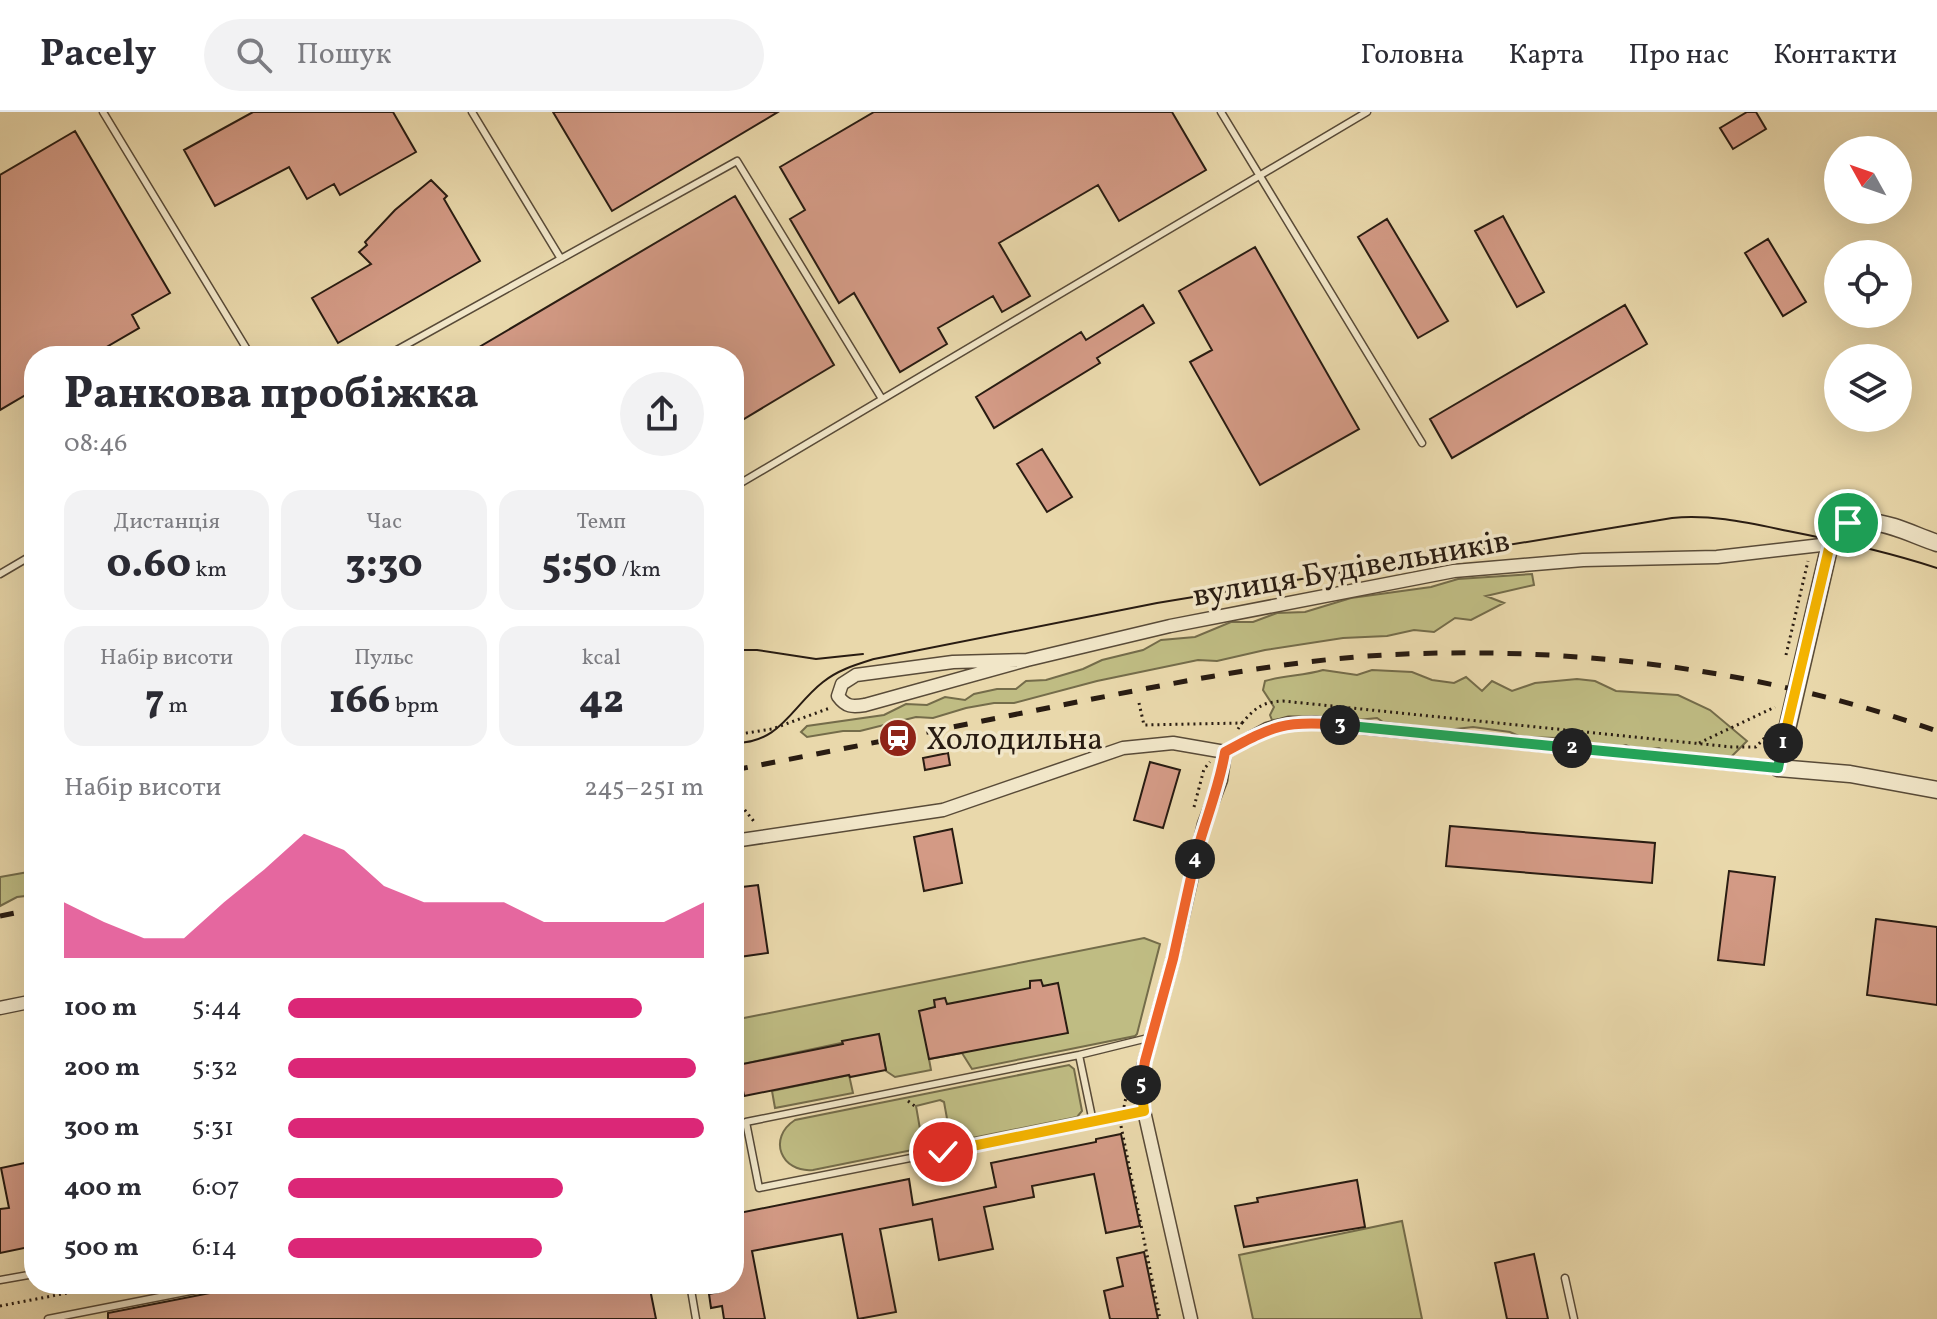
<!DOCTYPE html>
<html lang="uk">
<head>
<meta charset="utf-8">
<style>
	body { margin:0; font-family:Vollkorn,serif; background:#f2f2f3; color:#2b2b33; height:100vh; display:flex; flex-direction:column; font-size:30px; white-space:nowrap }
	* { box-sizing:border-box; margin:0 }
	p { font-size:26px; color:#7c7c81 }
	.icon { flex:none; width:44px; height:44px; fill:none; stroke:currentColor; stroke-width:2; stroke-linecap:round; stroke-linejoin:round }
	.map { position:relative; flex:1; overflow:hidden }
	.side { position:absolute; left:24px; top:234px; width:720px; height:948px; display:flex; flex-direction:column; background:#fff; border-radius:32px; box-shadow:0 8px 32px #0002 }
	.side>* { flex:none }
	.needle { width:52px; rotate:310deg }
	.tools { position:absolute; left:1824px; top:24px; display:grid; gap:16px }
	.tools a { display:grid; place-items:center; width:88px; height:88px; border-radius:50%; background:#fff; box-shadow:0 8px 32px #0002; font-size:40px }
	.pin { position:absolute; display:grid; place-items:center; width:68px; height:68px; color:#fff; margin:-34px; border:4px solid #fff; border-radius:50%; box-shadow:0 2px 8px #0007 }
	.km { position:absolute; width:40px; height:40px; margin:-20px; border-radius:50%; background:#222; color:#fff; font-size:22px; line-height:40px; text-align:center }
	.round { display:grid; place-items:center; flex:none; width:84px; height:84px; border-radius:42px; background:#f2f2f3 }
	.overview { display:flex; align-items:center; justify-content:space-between; height:136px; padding:0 40px }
	h1 { font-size:44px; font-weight:800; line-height:60px }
	.metrics { display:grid; grid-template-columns:repeat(3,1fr); gap:12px; height:136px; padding:8px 40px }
	.metrics div { display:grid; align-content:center; border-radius:20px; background:#f2f2f3; text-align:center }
	.metrics b { font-size:40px; font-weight:800 }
	.metrics small { font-size:22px; font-weight:400 }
	.metrics p { font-size:22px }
	.chart { height:224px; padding:16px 40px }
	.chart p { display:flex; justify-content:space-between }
	.chart svg { width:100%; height:144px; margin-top:8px; fill:#db2777; opacity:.7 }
	ul { padding:0 40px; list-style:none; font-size:26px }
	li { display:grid; grid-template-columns:128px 96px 1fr; align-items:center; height:60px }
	li i { height:20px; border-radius:10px; background:#db2777 }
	header { display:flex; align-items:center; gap:48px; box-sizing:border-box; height:112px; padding:0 40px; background:#fff; border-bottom:2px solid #e1e1e2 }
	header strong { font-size:38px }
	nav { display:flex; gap:44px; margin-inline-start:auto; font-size:28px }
	.search { width:560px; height:72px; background:#f2f2f3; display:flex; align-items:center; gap:20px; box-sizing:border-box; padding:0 28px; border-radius:44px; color:#7c7c81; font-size:30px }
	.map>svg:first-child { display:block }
	.green { fill:#bfbc83; stroke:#746c4a; stroke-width:2; fill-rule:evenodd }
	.building { fill:#d39a85; stroke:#291c12; stroke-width:2 }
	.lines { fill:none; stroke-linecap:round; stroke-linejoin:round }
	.service-casing { stroke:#594b38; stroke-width:9 }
	.minor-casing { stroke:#594b38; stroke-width:15 }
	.tertiary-casing { stroke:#594b38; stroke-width:19 }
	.path { stroke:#291c12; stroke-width:3; stroke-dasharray:2 4; stroke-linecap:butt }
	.service { stroke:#f1e6c8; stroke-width:6 }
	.minor { stroke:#f1e6c8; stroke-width:12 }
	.tertiary { stroke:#f1e6c8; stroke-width:16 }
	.tram { stroke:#291c12; stroke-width:2 }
	.rail { stroke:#291c12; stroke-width:5; stroke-dasharray:14 14; stroke-linecap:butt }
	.split-1-casing { stroke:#fff; stroke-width:16 }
	.split-2-casing { stroke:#fff; stroke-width:16 }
	.split-3-casing { stroke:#fff; stroke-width:16 }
	.split-4-casing { stroke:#fff; stroke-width:16 }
	.split-5-casing { stroke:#fff; stroke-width:16 }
	.split-6-casing { stroke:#fff; stroke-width:16 }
	.split-1 { stroke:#f5b400; stroke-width:10 }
	.split-2 { stroke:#22a559; stroke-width:10 }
	.split-3 { stroke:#22a559; stroke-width:10 }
	.split-4 { stroke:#f0652b; stroke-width:10 }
	.split-5 { stroke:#f0652b; stroke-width:10 }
	.split-6 { stroke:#f5b400; stroke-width:10 }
	.labels { text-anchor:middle; stroke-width:7; stroke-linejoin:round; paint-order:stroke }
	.street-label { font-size:32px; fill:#291c12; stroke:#f1e6c8 }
	.poi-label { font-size:32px; fill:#291c12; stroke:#f1e6c8; text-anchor:start }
</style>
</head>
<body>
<header>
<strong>Pacely</strong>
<div class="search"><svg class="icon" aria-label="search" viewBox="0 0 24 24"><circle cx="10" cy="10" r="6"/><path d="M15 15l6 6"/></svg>Пошук</div>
<nav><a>Головна</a><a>Карта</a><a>Про нас</a><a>Контакти</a></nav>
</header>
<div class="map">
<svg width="1937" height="1207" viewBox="0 0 1937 1207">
	<rect width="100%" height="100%" fill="#e9d8ab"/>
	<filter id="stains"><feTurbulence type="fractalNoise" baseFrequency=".0025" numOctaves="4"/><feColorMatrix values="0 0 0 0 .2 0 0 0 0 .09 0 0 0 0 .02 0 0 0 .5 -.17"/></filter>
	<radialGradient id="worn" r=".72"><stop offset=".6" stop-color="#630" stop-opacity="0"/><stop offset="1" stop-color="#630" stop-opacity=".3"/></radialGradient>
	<path class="green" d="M1532,462L1534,473L1486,484L1504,491L1471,508L1455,506L1434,520L1414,518L1387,524L1343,526L1265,538L1217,549L1198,548L1097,569L1014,591H994L966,596L933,606L916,605L860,619H843L807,625L801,620L807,614L884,603L906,592L927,593L945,585L965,588L974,582L997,577H1016L1026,569L1046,568L1083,557L1102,548L1143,538L1161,528L1195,525L1231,510H1253L1277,501L1305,500L1351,486L1431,475L1458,467Z
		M1323,558L1357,563L1372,558L1412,560L1432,568L1454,571L1466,565L1482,579L1492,569L1512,579L1535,571L1577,567L1595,569L1616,579L1678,583L1710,598L1747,629L1731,645H1701L1690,641L1673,643L1659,636L1638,639L1626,633L1616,636L1594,635L1584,630L1558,626L1521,625L1510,620L1473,615L1447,618L1383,610L1377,606L1358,608L1314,604L1272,608L1270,603L1274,595L1263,578L1265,569C1285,563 1303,564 1323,558Z
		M34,759V783L17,785L0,794V765Z
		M1144,826L1160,832L1137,922L1135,924L972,957L962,941L929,947L931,958L895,965L886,959L879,923L738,953L734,914L744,906Z
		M1069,953L1074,957L1082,999L1077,1005L813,1058C781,1061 767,1026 795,1008ZM940,988L944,990L948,1012L920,1017L916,994Z
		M849,963L853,981L775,996L772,979Z
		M1402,1109L1422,1207H1253L1239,1143Z"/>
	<path class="building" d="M253,0H393L416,40L340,83L334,72L307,87L289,55L215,94L184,38Z
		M553,0H778L612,99Z
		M874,0H1172L1206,58L1119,109L1098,73L999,131L1030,184L1002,200L993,184L938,216L947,232L900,260L854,181L839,191L790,107L805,98L780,55Z
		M1747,0H1756L1766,17L1733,37L1720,16Z
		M75,19L170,181L132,203L139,216L91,244H34V278L0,298V63Z
		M431,68L447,84L444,87L480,149L338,231L312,186L371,152L359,140L367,133L365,130L395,98Z
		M735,84L834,253L734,313V244H464Z
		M1503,104L1544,180L1517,195L1475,119Z
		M1387,107L1448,209L1418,226L1358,125Z
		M1768,127L1806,190L1783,204L1745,141Z
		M1255,135L1359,317L1260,373L1190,250L1212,238L1179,179Z
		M1143,193L1154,211L1097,246L1100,251L994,316L976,285L1081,220L1086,228Z
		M1625,193L1647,232L1452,346L1430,307Z
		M1042,337L1072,385L1047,400L1017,352Z
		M948,641L950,653L925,658L923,646Z
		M1150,650L1180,658L1163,716L1134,708Z
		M1450,714L1655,731L1652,771L1446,754Z
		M952,717L962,771L924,779L914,725Z
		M1729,759L1775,765L1764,853L1718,848Z
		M758,773L768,841L739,845L734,810V776Z
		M1876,807L1937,815V893L1867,883Z
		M1041,868L1043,874L1058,871L1068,921L929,947L919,899L935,895L934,888L945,886L947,892L1030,876V869Z
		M879,922L886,958L850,965L849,963L744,984L738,953L843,932L842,929Z
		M1121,1022L1140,1114L1106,1121L1094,1062L1032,1074L1034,1085L984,1095L993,1137L939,1148L932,1107L880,1117L896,1200L858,1207L842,1122L752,1139L765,1207H724L722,1194L711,1196L709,1182L719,1180L718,1172H734V1102L909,1067L913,1093L996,1075L991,1051L1096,1030V1027Z
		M34,1049V1134L0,1141V1097L9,1096L1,1056Z
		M1357,1068L1365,1115L1244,1135L1235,1094L1258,1090L1257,1086Z
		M1144,1140L1158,1207H1110L1104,1179L1123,1174L1117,1146Z
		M1534,1142L1548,1207H1507L1495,1151Z
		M256,1172H649L656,1207H108V1201Z"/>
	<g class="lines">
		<defs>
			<path id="service" d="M103,0L251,244
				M472,0L561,147
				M1221,0L1422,331
				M386,244L737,49L882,287
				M734,375L1367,0
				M0,462L34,442
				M1079,943L1093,1010
				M1143,1000L759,1076L746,1010L1079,943L1152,925
				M1565,1166L1574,1207
				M0,1168L34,1162
				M690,1172L696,1207
				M48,1207L226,1172"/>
			<path id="minor" d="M1027,548L865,593C852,595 846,595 838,584L842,572L856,563L953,550L1027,548L1170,514L1454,459L1583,448L1717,445L1830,432
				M734,729L943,698L1123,636L1173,631L1225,640L1267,617L1289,611H1315L1778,656
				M0,896L34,889
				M1191,1207L1144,999L1141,963L1173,847L1204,712L1221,668L1225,640"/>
			<path id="tertiary" d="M1937,431C1901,419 1859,392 1831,428L1778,656L1850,662L1937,678"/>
		</defs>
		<use href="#service" class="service-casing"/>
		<use href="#minor" class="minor-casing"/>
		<use href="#tertiary" class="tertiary-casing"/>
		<path class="path" d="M1786,543L1808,449
			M1139,591L1144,613L1242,611L1238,617
			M1242,611C1255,596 1262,590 1283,589L1732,635H1756L1769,621
			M734,623L772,617L830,596
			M1699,631L1775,595
			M735,671L736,687L756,712
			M1194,695L1204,657L1210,650
			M734,989L740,1000
			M908,989L916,995
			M1124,995L1128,975
			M1121,1014L1160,1207
			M938,1015L941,1031
			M0,1194L114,1172"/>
		<use href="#service" class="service"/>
		<use href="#minor" class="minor"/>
		<use href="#tertiary" class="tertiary"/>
		<path class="tram" d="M734,538H757L816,547L863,542
			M734,631C780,632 792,594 823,570C838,558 855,553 874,547L1157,491L1672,406C1711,402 1749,411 1788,419C1839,429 1888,440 1937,456"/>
		<path class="rail" d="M734,658C848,636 963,613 1077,590C1185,569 1295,546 1405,542C1585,535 1768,559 1937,619
			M0,804L34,797"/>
	</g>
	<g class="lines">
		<defs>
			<path id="split-1" d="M1783,631L1831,428L1848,411"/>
			<path id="split-2" d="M1572,636L1778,656L1783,631"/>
			<path id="split-3" d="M1340,613L1572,636"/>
			<path id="split-4" d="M1195,747C1204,711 1219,677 1225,640C1273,614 1284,608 1340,613"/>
			<path id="split-5" d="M1141,973L1145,949L1173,847L1195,747"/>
			<path id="split-6" d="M943,1040L1144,999L1141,973"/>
		</defs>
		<use href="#split-1" class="split-1-casing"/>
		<use href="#split-2" class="split-2-casing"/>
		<use href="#split-3" class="split-3-casing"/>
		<use href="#split-4" class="split-4-casing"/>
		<use href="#split-5" class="split-5-casing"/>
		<use href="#split-6" class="split-6-casing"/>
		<use href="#split-1" class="split-1"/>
		<use href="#split-2" class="split-2"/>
		<use href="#split-3" class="split-3"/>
		<use href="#split-4" class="split-4"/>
		<use href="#split-5" class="split-5"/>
		<use href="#split-6" class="split-6"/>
	</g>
	<defs>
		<symbol id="station-disc" viewBox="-11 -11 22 22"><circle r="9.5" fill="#8f2418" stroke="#f1e6c8"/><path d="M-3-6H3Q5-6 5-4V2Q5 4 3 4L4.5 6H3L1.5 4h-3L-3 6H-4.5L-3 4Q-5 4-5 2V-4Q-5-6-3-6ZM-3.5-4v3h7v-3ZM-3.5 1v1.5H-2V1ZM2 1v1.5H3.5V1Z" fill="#fff"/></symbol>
	</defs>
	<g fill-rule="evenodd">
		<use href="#station-disc" x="876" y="604" width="44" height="44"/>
	</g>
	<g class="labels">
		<g class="street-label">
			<text transform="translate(1351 455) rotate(-10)" y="11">вулиця Будівельників</text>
		</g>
		<g class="poi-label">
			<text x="926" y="637">Холодильна</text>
		</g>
	</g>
	<rect width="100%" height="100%" filter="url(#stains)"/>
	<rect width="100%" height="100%" fill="url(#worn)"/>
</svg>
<div class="tools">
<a><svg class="needle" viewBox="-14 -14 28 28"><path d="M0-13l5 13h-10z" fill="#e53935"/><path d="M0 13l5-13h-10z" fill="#7c7c81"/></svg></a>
<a><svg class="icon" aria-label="locate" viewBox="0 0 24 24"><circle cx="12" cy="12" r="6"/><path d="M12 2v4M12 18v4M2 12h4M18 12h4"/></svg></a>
<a><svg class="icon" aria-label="layers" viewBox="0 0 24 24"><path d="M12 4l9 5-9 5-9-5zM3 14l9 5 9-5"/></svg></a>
</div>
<div class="pin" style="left:1848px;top:411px;background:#1e9e55"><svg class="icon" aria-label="arrive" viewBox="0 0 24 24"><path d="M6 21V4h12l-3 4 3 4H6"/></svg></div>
<div class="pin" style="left:943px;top:1040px;background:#d93025"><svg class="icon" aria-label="check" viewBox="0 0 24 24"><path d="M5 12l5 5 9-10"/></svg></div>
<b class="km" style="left:1783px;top:631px">1</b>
<b class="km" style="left:1572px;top:636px">2</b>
<b class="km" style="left:1340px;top:613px">3</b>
<b class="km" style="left:1195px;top:747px">4</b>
<b class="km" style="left:1141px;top:973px">5</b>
<section class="side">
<div class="overview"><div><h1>Ранкова пробіжка</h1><p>08:46</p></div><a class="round"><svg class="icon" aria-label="share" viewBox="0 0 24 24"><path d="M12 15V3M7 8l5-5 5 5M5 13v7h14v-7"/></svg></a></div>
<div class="metrics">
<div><p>Дистанція</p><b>0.60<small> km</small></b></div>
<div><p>Час</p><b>3:30</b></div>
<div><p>Темп</p><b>5:50<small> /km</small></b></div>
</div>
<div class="metrics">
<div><p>Набір висоти</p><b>7<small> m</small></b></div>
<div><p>Пульс</p><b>166<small> bpm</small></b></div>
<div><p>kcal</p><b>42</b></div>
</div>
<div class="chart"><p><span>Набір висоти</span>245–251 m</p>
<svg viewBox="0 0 160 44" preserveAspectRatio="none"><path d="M0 44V27L10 33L20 38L30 38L40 27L50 17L60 6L70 11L80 22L90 27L100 27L110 27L120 33L130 33L140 33L150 33L160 27V44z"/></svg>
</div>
<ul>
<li><b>100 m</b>5:44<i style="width:85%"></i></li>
<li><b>200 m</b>5:32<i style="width:98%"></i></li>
<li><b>300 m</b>5:31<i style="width:100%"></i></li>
<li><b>400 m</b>6:07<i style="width:66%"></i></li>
<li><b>500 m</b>6:14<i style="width:61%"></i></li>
</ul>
</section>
</div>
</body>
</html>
